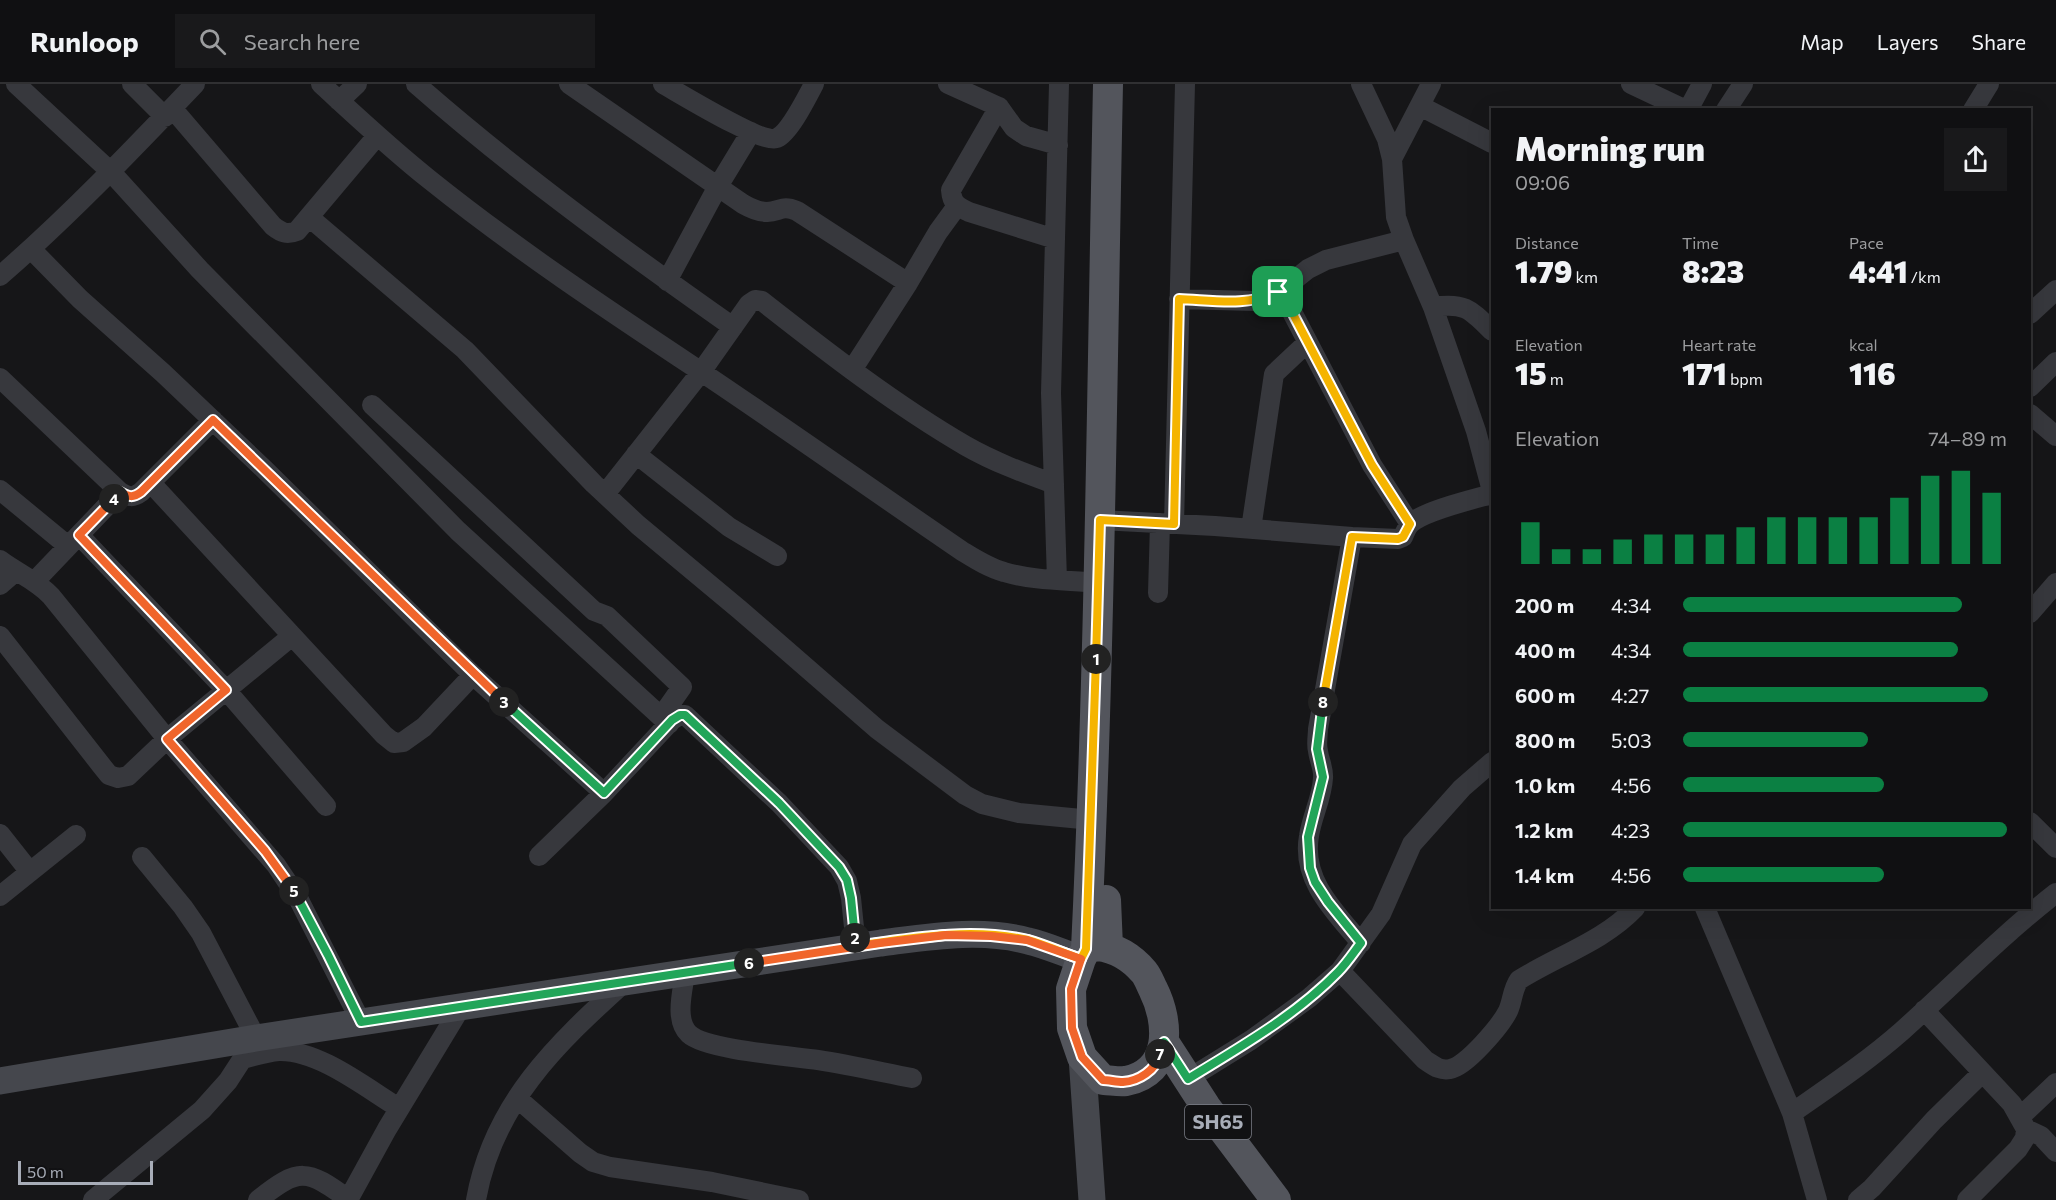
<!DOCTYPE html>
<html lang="en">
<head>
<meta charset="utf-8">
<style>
	body { margin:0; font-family:Commissioner,sans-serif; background:#19191b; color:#f1f3f6; height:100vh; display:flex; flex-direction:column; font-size:22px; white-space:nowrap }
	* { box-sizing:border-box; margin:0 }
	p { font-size:20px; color:#9c9d9f }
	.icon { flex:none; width:33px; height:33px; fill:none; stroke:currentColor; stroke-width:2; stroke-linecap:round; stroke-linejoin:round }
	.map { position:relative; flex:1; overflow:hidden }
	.details { position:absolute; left:1491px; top:24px; width:540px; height:801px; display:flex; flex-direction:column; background:#101012; border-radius:0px; box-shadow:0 6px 24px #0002,0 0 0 2px #303032 }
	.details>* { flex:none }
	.scale { position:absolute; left:18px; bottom:15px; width:135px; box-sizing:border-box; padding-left:6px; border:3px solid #a8adb8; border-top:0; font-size:16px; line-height:21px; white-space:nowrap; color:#a8adb8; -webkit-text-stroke:4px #111113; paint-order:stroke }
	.pin { position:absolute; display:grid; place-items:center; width:51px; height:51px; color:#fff; margin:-26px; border-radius:12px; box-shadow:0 3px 9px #0006 }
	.km { position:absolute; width:30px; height:30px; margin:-15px; border-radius:50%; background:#222; color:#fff; font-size:16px; line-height:30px; text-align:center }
	.round { display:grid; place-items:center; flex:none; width:63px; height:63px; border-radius:0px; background:#19191b }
	.headline { display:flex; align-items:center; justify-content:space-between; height:102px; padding:0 24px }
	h1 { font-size:33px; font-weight:800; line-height:45px }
	.metrics { display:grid; grid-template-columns:repeat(3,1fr); gap:9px; height:102px; padding:6px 24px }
	.metrics div { display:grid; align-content:center }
	.metrics b { font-size:30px; font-weight:800 }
	.metrics small { font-size:16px; font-weight:400 }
	.metrics p { font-size:16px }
	.chart { height:168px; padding:12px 24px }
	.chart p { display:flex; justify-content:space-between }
	.chart svg { width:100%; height:108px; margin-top:6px; stroke:#0b8043; stroke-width:6 }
	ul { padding:0 24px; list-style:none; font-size:20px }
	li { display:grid; grid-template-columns:96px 72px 1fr; align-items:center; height:45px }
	li i { height:15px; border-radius:8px; background:#0b8043 }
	header { display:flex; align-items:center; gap:36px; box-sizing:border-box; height:84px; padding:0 30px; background:#101012; border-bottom:2px solid #303032 }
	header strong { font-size:28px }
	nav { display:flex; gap:33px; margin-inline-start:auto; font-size:21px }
	.search { width:420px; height:54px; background:#19191b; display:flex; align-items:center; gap:15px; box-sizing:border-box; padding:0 21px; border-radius:0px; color:#9c9d9f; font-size:22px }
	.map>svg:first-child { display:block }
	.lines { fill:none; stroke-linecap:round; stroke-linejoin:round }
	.street { stroke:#37383d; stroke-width:20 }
	.secondary { stroke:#45474d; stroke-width:27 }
	.primary { stroke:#53555c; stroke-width:30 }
	.split-1-casing { stroke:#fff; stroke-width:12 }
	.split-2-casing { stroke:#fff; stroke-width:12 }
	.split-3-casing { stroke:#fff; stroke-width:12 }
	.split-4-casing { stroke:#fff; stroke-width:12 }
	.split-5-casing { stroke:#fff; stroke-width:12 }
	.split-6-casing { stroke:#fff; stroke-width:12 }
	.split-7-casing { stroke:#fff; stroke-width:12 }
	.split-8-casing { stroke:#fff; stroke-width:12 }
	.split-9-casing { stroke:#fff; stroke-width:12 }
	.split-1 { stroke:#f5b400; stroke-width:8 }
	.split-2 { stroke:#f5b400; stroke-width:8 }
	.split-3 { stroke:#22a559; stroke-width:8 }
	.split-4 { stroke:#f0652b; stroke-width:8 }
	.split-5 { stroke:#f0652b; stroke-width:8 }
	.split-6 { stroke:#22a559; stroke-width:8 }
	.split-7 { stroke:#f0652b; stroke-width:8 }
	.split-8 { stroke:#22a559; stroke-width:8 }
	.split-9 { stroke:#f5b400; stroke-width:8 }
	.labels { text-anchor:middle; stroke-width:6; stroke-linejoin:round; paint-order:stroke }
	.shield { fill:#111113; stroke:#7b7e86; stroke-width:1.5 }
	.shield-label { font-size:20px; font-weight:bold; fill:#a8adb8 }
</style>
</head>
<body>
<header>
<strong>Runloop</strong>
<div class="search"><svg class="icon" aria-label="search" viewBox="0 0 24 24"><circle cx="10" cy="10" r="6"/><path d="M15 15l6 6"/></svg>Search here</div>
<nav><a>Map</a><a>Layers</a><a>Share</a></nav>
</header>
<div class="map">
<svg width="2056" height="1116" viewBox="0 0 2056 1116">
	<rect width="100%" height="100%" fill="#161618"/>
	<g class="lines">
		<path class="street" d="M16,0L111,88L200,186L458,447L669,640
			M132,0L165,33
			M321,0C357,33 392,66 430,96C516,165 608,226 700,287C788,346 874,407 962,467C975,475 989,484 1004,488C1034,497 1067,496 1098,499
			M416,0C515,87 625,167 733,243
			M569,0L743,120C750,124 758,128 767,128C781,127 782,121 797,127L908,199
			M663,0C681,10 762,60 777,54C790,48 807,13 814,0
			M948,0L999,23L1014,44L1026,52L1058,61
			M1361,0L1387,55L1392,75L1396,133L1404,156L1433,223L1476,347L1492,407
			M1631,0L1686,26
			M339,17L357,0
			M1420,22L1492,59
			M999,23L951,106C952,120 957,122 969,128L1055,155
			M172,24L273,142C282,149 287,151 297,147L377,52
			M1688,26L1702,0
			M1726,26L1743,0
			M1973,26L1989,0
			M1392,75L1431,0
			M309,133L465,266L594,400L638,441L740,526L877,645L965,711L982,720L1019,729L1092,736
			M31,165L80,215L163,289L264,385L473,591L604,709
			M0,192C69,132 132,66 195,0
			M667,197L717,104L751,48
			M1278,209L1292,228L1372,381L1410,440
			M1179,215L1254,217L1266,214L1278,209L1308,185L1326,176L1404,156
			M1433,223C1465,218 1471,226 1492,247
			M2030,230L2056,206
			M852,286L908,199L938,148L957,122
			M0,294L120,408C129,413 133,414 141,408L213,336
			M2030,303L2056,278
			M372,321L594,527L607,532L682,603L661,633
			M2030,330L2056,352
			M636,370L729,443L777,472
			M151,399L384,651L394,659L403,658L424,643L473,591
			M0,406L68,462
			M605,410L701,288L749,220L755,216L762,217C827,268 894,320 966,362C994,378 1024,389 1054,400
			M1100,436L1215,442L1352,453L1398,455L1403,453C1405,448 1407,443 1410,440C1423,427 1474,415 1492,410
			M1174,440L1185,0
			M1251,445L1274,290L1308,258
			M79,451L226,606L326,722
			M1352,453L1318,645C1318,652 1316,660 1318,667C1319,676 1324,685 1323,694C1322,714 1312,732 1309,752C1301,796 1335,828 1361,859
			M0,476C17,489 36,496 51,512L167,655L276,781L298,814L361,938
			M1057,496L1051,309L1059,0
			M35,497L120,408
			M0,501L15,488
			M1158,509L1160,439
			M2030,529L2056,499
			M0,552L101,681L109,691L118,694L128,692L167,655L292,552
			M2030,738L2056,764
			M0,750L30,788
			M539,772L604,709L672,636L680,631H685L779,719L839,783L847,797L851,814L856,863
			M0,812L76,751
			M1705,824L1792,1029L1817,1116
			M1340,887L1425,976C1433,981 1439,987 1450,985C1466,983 1501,941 1508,927C1513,916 1512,906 1519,896C1557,872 1604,857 1635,824
			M685,889C683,906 674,936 689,950C706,966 791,972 818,976C850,981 881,988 912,994
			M1924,926L2012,1020L2026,1045L2025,1054L2018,1065L1967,1116
			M243,975C254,972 267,968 279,967C319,966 366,1004 399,1024
			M1188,995L1251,956L1309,914L1340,887L1381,830L1412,760L1462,704L1492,678
			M517,1014L580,1069L593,1078L610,1083L712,1098L799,1116
			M1792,1029C1829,1003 1868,977 1902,947C1953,901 2001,852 2056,809
			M2020,1033L2056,999
			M2026,1045L2041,1052L2056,1068
			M93,1116L202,1026L228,997L256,954L201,849L183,823L142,773
			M258,1116C299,1083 307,1085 348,1115
			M348,1116L387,1045L461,923
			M476,1116C493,1020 556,960 626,897
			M1858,1116L1872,1104L1934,1036L1982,989"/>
		<path class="secondary" d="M1082,973L1092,1116
			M0,997L256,954L881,859C929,853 980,844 1028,857C1046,861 1063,869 1081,875"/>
		<path class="primary" d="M1106,816L1108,863
			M1098,862C1116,864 1132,874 1144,888C1148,893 1150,899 1153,905C1170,939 1172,988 1126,997C1118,998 1110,996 1103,996L1082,973L1072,944L1071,905L1081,875L1086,865Z
			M1086,865C1100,577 1102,288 1108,0
			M1164,958L1206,1023L1276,1116"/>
	</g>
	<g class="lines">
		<defs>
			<path id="split-1" d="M1096,575L1100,436L1174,440L1179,215C1211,216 1248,223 1278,208"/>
			<path id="split-2" d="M855,854L856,862C911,854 972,843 1028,856C1046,861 1063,869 1081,875L1086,865L1096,575"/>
			<path id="split-3" d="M504,618L604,709L672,636L680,631H685L779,719L839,783L847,796L851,814L855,854"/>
			<path id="split-4" d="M114,415L120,408C129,413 133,414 141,408L213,336L504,618"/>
			<path id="split-5" d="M114,415L79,451L226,606L167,655L265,767L294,807"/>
			<path id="split-6" d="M294,807L328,871L361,938L749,879"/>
			<path id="split-7" d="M749,879L880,859L946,851L991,852L1027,856L1081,875L1071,905L1072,944L1082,973L1103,996C1109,996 1116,998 1123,998C1139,997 1156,986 1160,970"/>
			<path id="split-8" d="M1160,970L1164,958L1188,995C1240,963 1295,932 1338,888C1347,879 1354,868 1361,859L1328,818L1315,798L1310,784L1308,753L1323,693L1317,665L1323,618"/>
			<path id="split-9" d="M1278,208L1292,228L1372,381L1410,440L1403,453L1398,455L1352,453L1323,618"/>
		</defs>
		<use href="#split-1" class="split-1-casing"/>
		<use href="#split-2" class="split-2-casing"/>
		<use href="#split-3" class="split-3-casing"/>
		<use href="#split-4" class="split-4-casing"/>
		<use href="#split-5" class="split-5-casing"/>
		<use href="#split-6" class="split-6-casing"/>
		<use href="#split-7" class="split-7-casing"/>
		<use href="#split-8" class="split-8-casing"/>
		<use href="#split-9" class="split-9-casing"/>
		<use href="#split-1" class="split-1"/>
		<use href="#split-2" class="split-2"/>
		<use href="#split-3" class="split-3"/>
		<use href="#split-4" class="split-4"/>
		<use href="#split-5" class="split-5"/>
		<use href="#split-6" class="split-6"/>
		<use href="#split-7" class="split-7"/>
		<use href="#split-8" class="split-8"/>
		<use href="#split-9" class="split-9"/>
	</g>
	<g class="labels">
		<rect class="shield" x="1185" y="1021" width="66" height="34" rx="4.5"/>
		<g class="shield-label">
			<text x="1218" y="1045">SH65</text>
		</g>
	</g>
</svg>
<div class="scale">50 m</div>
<div class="pin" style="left:1278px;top:208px;background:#1e9e55"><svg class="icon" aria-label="arrive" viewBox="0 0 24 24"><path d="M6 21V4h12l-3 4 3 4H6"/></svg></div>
<b class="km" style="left:1096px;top:575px">1</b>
<b class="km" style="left:855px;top:854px">2</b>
<b class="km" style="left:504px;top:618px">3</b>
<b class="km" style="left:114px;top:415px">4</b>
<b class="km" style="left:294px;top:807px">5</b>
<b class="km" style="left:749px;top:879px">6</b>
<b class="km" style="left:1160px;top:970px">7</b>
<b class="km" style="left:1323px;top:618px">8</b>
<section class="details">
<div class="headline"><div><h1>Morning run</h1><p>09:06</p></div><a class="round"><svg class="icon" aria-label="share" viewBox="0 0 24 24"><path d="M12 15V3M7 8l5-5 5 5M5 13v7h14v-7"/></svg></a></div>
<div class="metrics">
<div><p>Distance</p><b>1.79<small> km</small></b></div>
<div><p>Time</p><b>8:23</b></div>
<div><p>Pace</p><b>4:41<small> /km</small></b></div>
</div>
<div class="metrics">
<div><p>Elevation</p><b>15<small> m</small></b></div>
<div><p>Heart rate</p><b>171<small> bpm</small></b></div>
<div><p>kcal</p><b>116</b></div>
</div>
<div class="chart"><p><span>Elevation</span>74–89 m</p>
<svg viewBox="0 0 160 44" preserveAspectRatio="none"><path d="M5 44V27M15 44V38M25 44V38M35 44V34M45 44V32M55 44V32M65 44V32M75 44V29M85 44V25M95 44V25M105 44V25M115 44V25M125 44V17M135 44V8M145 44V6M155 44V15"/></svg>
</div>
<ul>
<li><b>200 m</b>4:34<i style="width:86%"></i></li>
<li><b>400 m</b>4:34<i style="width:85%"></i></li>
<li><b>600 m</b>4:27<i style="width:94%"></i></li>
<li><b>800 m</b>5:03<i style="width:57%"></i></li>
<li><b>1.0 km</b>4:56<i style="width:62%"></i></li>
<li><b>1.2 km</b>4:23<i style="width:100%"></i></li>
<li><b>1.4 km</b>4:56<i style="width:62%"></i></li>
</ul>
</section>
</div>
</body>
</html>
